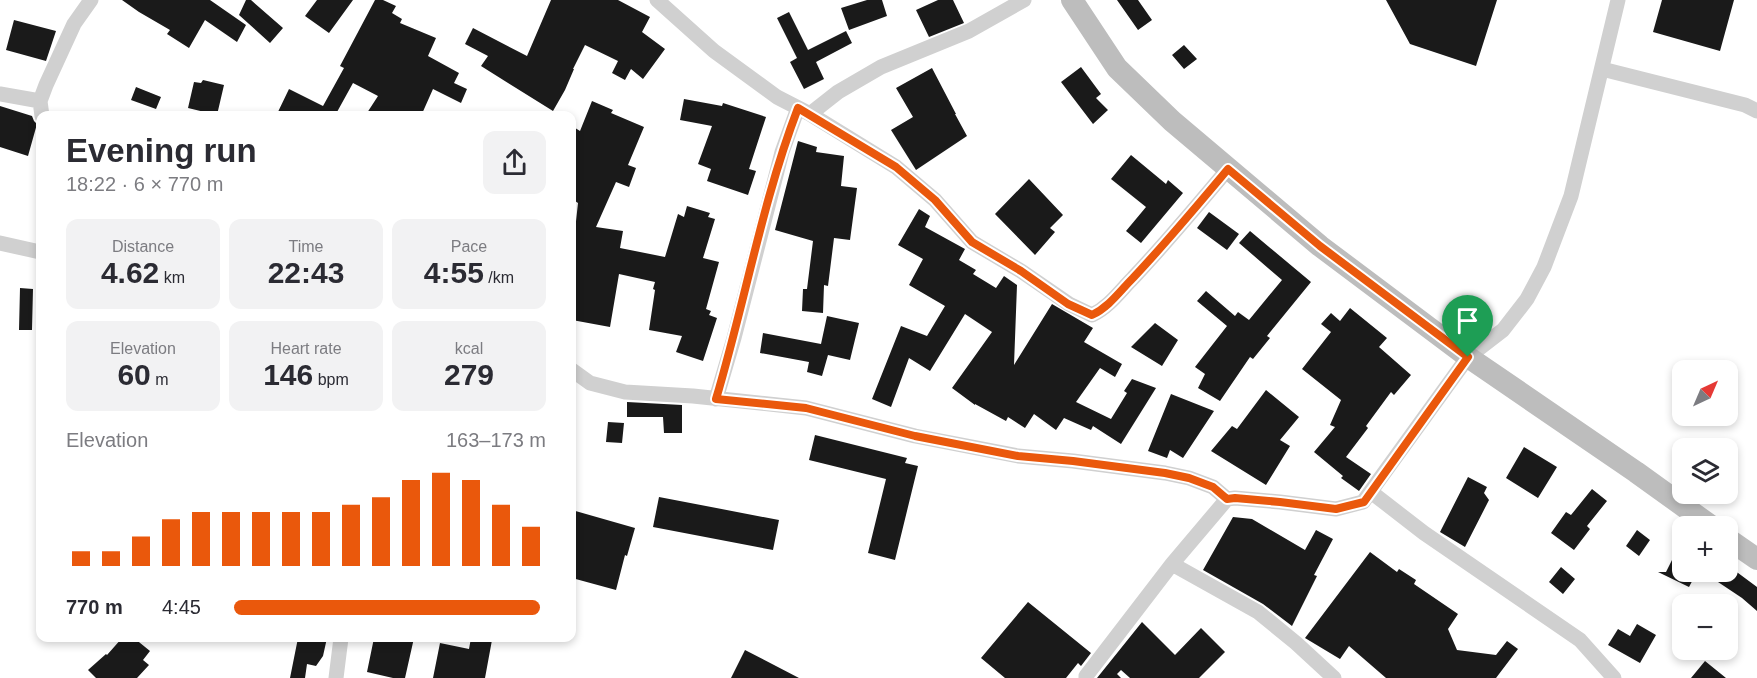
<!DOCTYPE html>
<html lang="en">
<head>
<meta charset="utf-8">
<style>
	body { margin:0; font-family:Helvetica,sans-serif; background:#f2f2f3; color:#2b2b33; height:100vh; display:flex; flex-direction:column; font-size:22px; white-space:nowrap }
	* { box-sizing:border-box; margin:0 }
	p { font-size:20px; color:#7c7c81 }
	.icon { flex:none; width:33px; height:33px; fill:none; stroke:currentColor; stroke-width:2; stroke-linecap:round; stroke-linejoin:round }
	.map { position:relative; flex:1; overflow:hidden }
	.side { position:absolute; left:36px; top:111px; width:540px; height:531px; display:flex; flex-direction:column; background:#fff; border-radius:12px; box-shadow:0 3px 9px #0003 }
	.side>* { flex:none }
	.needle { width:39px; rotate:44deg }
	.fabs { position:absolute; left:1672px; top:360px; display:grid; gap:12px }
	.fabs a { display:grid; place-items:center; width:66px; height:66px; border-radius:12px; background:#fff; box-shadow:0 3px 9px #0003; font-size:30px }
	.pin { position:absolute; display:grid; place-items:center; width:51px; height:51px; color:#fff; margin:-62px -26px; border-radius:50% 50% 50% 0; rotate:-45deg; box-shadow:0 0 6px #0007 }
	.pin .icon { rotate:45deg }
	.round { display:grid; place-items:center; flex:none; width:63px; height:63px; border-radius:12px; background:#f2f2f3 }
	.head { display:flex; align-items:center; justify-content:space-between; height:102px; padding:0 30px }
	h1 { font-size:33px; font-weight:700; line-height:45px }
	.stats { display:grid; grid-template-columns:repeat(3,1fr); gap:9px; height:102px; padding:6px 30px }
	.stats div { display:grid; align-content:center; border-radius:12px; background:#f2f2f3; text-align:center }
	.stats b { font-size:30px; font-weight:700 }
	.stats small { font-size:16px; font-weight:400 }
	.stats p { font-size:16px }
	.chart { height:168px; padding:12px 30px }
	.chart p { display:flex; justify-content:space-between }
	.chart svg { width:100%; height:108px; margin-top:6px; stroke:#ea580c; stroke-width:6 }
	ul { padding:0 30px; list-style:none; font-size:20px }
	li { display:grid; grid-template-columns:96px 72px 1fr; align-items:center; height:45px }
	li i { height:15px; border-radius:8px; background:#ea580c }
	.map>svg:first-child { display:block }
	.building { fill:#1a1a1a }
	.lines { fill:none; stroke-linecap:round; stroke-linejoin:round }
	.minor { stroke:#d0d0d0; stroke-width:15 }
	.secondary { stroke:#bdbdbd; stroke-width:22 }
	.route-casing { stroke:#fff; stroke-width:12 }
	.route { stroke:#ea580c; stroke-width:8 }
</style>
</head>
<body>
<div class="map">
<svg width="1757" height="678" viewBox="0 0 1757 678">
	<rect width="100%" height="100%" fill="#fff"/>
	<path class="building" d="M122,0H210L246,25L237,42L205,20L189,48L167,34L170,30L139,12Z
		M246,0H251L283,28L270,43L239,15Z
		M317,0H353L329,33L305,16Z
		M375,0H383L396,6L392,13L402,19L400,23L436,38L428,56L459,73L454,83L467,89L461,103L433,89L421,116H365L378,96L353,83L337,112L343,116H276L289,89L323,106L344,68L340,66Z
		M551,0H618L650,17L642,32L665,49L643,79L631,69L625,80L612,73L618,61L585,45L573,69H574L565,90L553,111L481,66L488,56L465,44L473,28L527,56Z
		M867,0H882L887,16L849,30L841,8Z
		M938,0H953L964,23L929,37L916,10Z
		M1117,0H1138L1152,20L1138,30Z
		M1386,0H1497L1476,66L1410,44Z
		M1662,0H1734L1720,51L1653,32Z
		M789,12L808,50L846,31L852,43L816,62L824,79L804,89L790,62L797,58L777,18Z
		M14,20L56,31L46,61L6,50Z
		M1184,45L1197,59L1184,69L1172,55Z
		M1081,67L1101,94L1096,98L1108,110L1093,124L1061,82Z
		M932,68L956,114H955L967,136L916,170L891,130L913,117L896,88Z
		M203,80L224,85L217,115L188,108L194,82L201,83Z
		M136,87L161,97L156,109L131,100Z
		M684,99L722,106L723,103L766,117L749,169L756,171L748,195L707,181L711,169L698,164L712,126L680,120Z
		M592,101L613,110L611,113L644,127L628,165L636,168L629,187L616,182L596,227L623,231L620,248L665,257L678,214L684,217L687,206L710,213L708,217L715,219L703,258L719,262L706,309L711,311L709,315L717,318L703,361L676,352L682,336L649,330L655,290L653,289L655,282L619,274L610,327L572,320V258L578,203L572,199V126L580,131Z
		M0,106L32,116L34,121L37,124L28,156L0,147Z
		M798,141L817,147L816,152L844,156L841,186L857,188L850,240L834,238L828,286L824,285L823,313L802,311L803,289H807L813,241L775,230Z
		M1131,155L1166,184L1168,180L1183,193L1141,243L1126,231L1146,207L1111,179Z
		M1029,179L1063,215L1050,228L1055,232L1035,255L995,214Z
		M919,209L930,216L925,227L965,249L959,260L976,270L973,274L996,288L1004,276L1017,285L1014,365L1052,304L1093,328L1084,342L1122,364L1115,377L1100,368L1076,402L1111,419L1127,393L1124,391L1132,379L1156,388L1121,444L1093,426L1091,430L1064,418L1056,430L1034,414L1025,428L1008,417L1006,421L975,404V405L952,388L992,332L965,314L930,371L909,358L891,407L872,399L901,326L927,336L945,306L909,285L923,259L898,245Z
		M1209,212L1239,234L1227,250L1197,228Z
		M1250,231L1311,282L1267,336L1270,338L1253,359L1250,357L1220,401L1198,388L1205,374L1195,367L1227,326L1197,301L1206,291L1235,316L1238,312L1249,320L1282,280L1239,243Z
		M20,288L33,289L32,330H19Z
		M1350,308L1387,338L1379,347L1411,375L1394,395L1391,392L1366,426L1368,428L1346,457L1371,474L1359,491L1341,478L1343,476L1314,452L1335,427L1330,425L1341,400L1302,369L1331,332L1321,324L1331,313L1340,321Z
		M827,316L859,323L850,360L828,355L822,376L807,372L809,362L760,353L763,333L821,344Z
		M1155,323L1178,340L1162,366L1131,347Z
		M1266,390L1299,417L1280,440L1290,446L1266,485L1211,451L1232,426L1237,429Z
		M1171,394L1214,411L1183,458L1170,450L1167,458L1148,451Z
		M627,402L682,405V433H664L663,417H627Z
		M608,422L624,423L622,443L606,442Z
		M815,435L907,458L905,463L918,466L895,560L868,553L886,479L809,460Z
		M1524,447L1557,467L1538,498L1506,478Z
		M1468,477L1487,487L1484,493L1489,500L1465,547L1440,532Z
		M1592,489L1607,501L1587,526L1590,529L1574,550L1551,533L1566,512L1571,515Z
		M659,497L779,520L773,550L653,527Z
		M572,510L635,528L627,556L625,555L616,590L572,578Z
		M1233,517L1252,519L1305,550L1316,530L1333,539L1314,575L1317,576L1292,626L1263,604L1203,570Z
		M1637,530L1650,540L1639,556L1626,546Z
		M1683,538V572H1697L1689,587L1658,572H1666Z
		M1370,552L1397,572L1399,569L1416,580L1414,584L1458,614L1448,629L1457,650L1496,655L1507,641L1518,649L1496,678H1386L1349,646L1340,659L1305,638Z
		M1561,567L1575,579L1563,594L1549,582Z
		M1730,567L1757,587V611L1742,598L1703,572H1728Z
		M1028,602L1091,653L1081,666L1078,663L1066,678H1005L981,658Z
		M1142,622L1175,655L1201,628L1225,652L1199,678H1130L1121,670L1117,674L1121,678H1097Z
		M1637,624L1656,635L1640,663L1608,645L1618,629L1630,636Z
		M122,638H134L150,651L143,660L149,665L137,678H96L88,670L106,654L107,655Z
		M298,638H327L323,656L316,666L307,664L305,678H290Z
		M374,638H414L405,678H393L367,672Z
		M471,638L492,640L485,678H433L440,643L469,649Z
		M745,650L799,678H731Z
		M1705,661L1726,678H1691Z"/>
	<g class="lines">
		<path class="minor" d="M657,0L714,51L777,97L810,114L896,167L935,200L972,242L1021,271L1069,304L1092,315C1109,307 1120,291 1133,278C1166,243 1197,206 1228,169
			M1602,69L1745,105L1757,111
			M0,94L40,101
			M810,114L838,92L881,67L969,31L1024,0
			M42,116L40,101L46,85L74,24L91,0
			M0,243L40,252
			M572,370L590,383L625,392L693,396L806,408L915,436L1018,456L1073,461L1165,473L1189,478L1213,487L1227,499
			M716,399L734,338L782,152L798,108
			M1371,492L1424,533L1580,640L1614,678
			M1172,564L1258,612L1296,643L1334,678
			M336,678L341,638
			M1086,678V676L1172,564L1227,499L1235,498L1280,502L1336,509L1363,502L1468,357L1503,330L1527,299L1544,267L1571,196L1618,0"/>
		<path class="secondary" d="M1072,0L1117,68L1172,121L1320,246L1468,357L1636,472L1711,526
			M1728,539L1757,559"/>
	</g>
	<g class="lines">
		<defs>
			<path id="route" d="M798,108L896,167L935,200L972,242L1021,271L1068,304L1092,315C1109,307 1120,291 1133,278C1166,243 1197,206 1228,169L1320,246L1468,357L1364,502L1336,509L1280,502L1235,498L1227,499L1213,487L1189,478L1165,473L1073,461L1018,456L915,436L806,408L716,399C745,302 762,202 798,108Z"/>
		</defs>
		<use href="#route" class="route-casing"/>
		<use href="#route" class="route"/>
	</g>
</svg>
<div class="fabs">
<a><svg class="needle" viewBox="-14 -14 28 28"><path d="M0-13l5 13h-10z" fill="#e53935"/><path d="M0 13l5-13h-10z" fill="#7c7c81"/></svg></a>
<a><svg class="icon" aria-label="layers" viewBox="0 0 24 24"><path d="M12 4l9 5-9 5-9-5zM3 14l9 5 9-5"/></svg></a>
<a>+</a>
<a>−</a>
</div>
<div class="pin" style="left:1468px;top:357px;background:#1e9e55"><svg class="icon" aria-label="arrive" viewBox="0 0 24 24"><path d="M6 21V4h12l-3 4 3 4H6"/></svg></div>
<section class="side">
<div class="head"><div><h1>Evening run</h1><p>18:22 · 6 × 770 m</p></div><a class="round"><svg class="icon" aria-label="share" viewBox="0 0 24 24"><path d="M12 15V3M7 8l5-5 5 5M5 13v7h14v-7"/></svg></a></div>
<div class="stats">
<div><p>Distance</p><b>4.62<small> km</small></b></div>
<div><p>Time</p><b>22:43</b></div>
<div><p>Pace</p><b>4:55<small> /km</small></b></div>
</div>
<div class="stats">
<div><p>Elevation</p><b>60<small> m</small></b></div>
<div><p>Heart rate</p><b>146<small> bpm</small></b></div>
<div><p>kcal</p><b>279</b></div>
</div>
<div class="chart"><p><span>Elevation</span>163–173 m</p>
<svg viewBox="0 0 160 44" preserveAspectRatio="none"><path d="M5 44V38M15 44V38M25 44V32M35 44V25M45 44V22M55 44V22M65 44V22M75 44V22M85 44V22M95 44V19M105 44V16M115 44V9M125 44V6M135 44V9M145 44V19M155 44V28"/></svg>
</div>
<ul>
<li><b>770 m</b>4:45<i style="width:98%"></i></li>
</ul>
</section>
</div>
</body>
</html>
